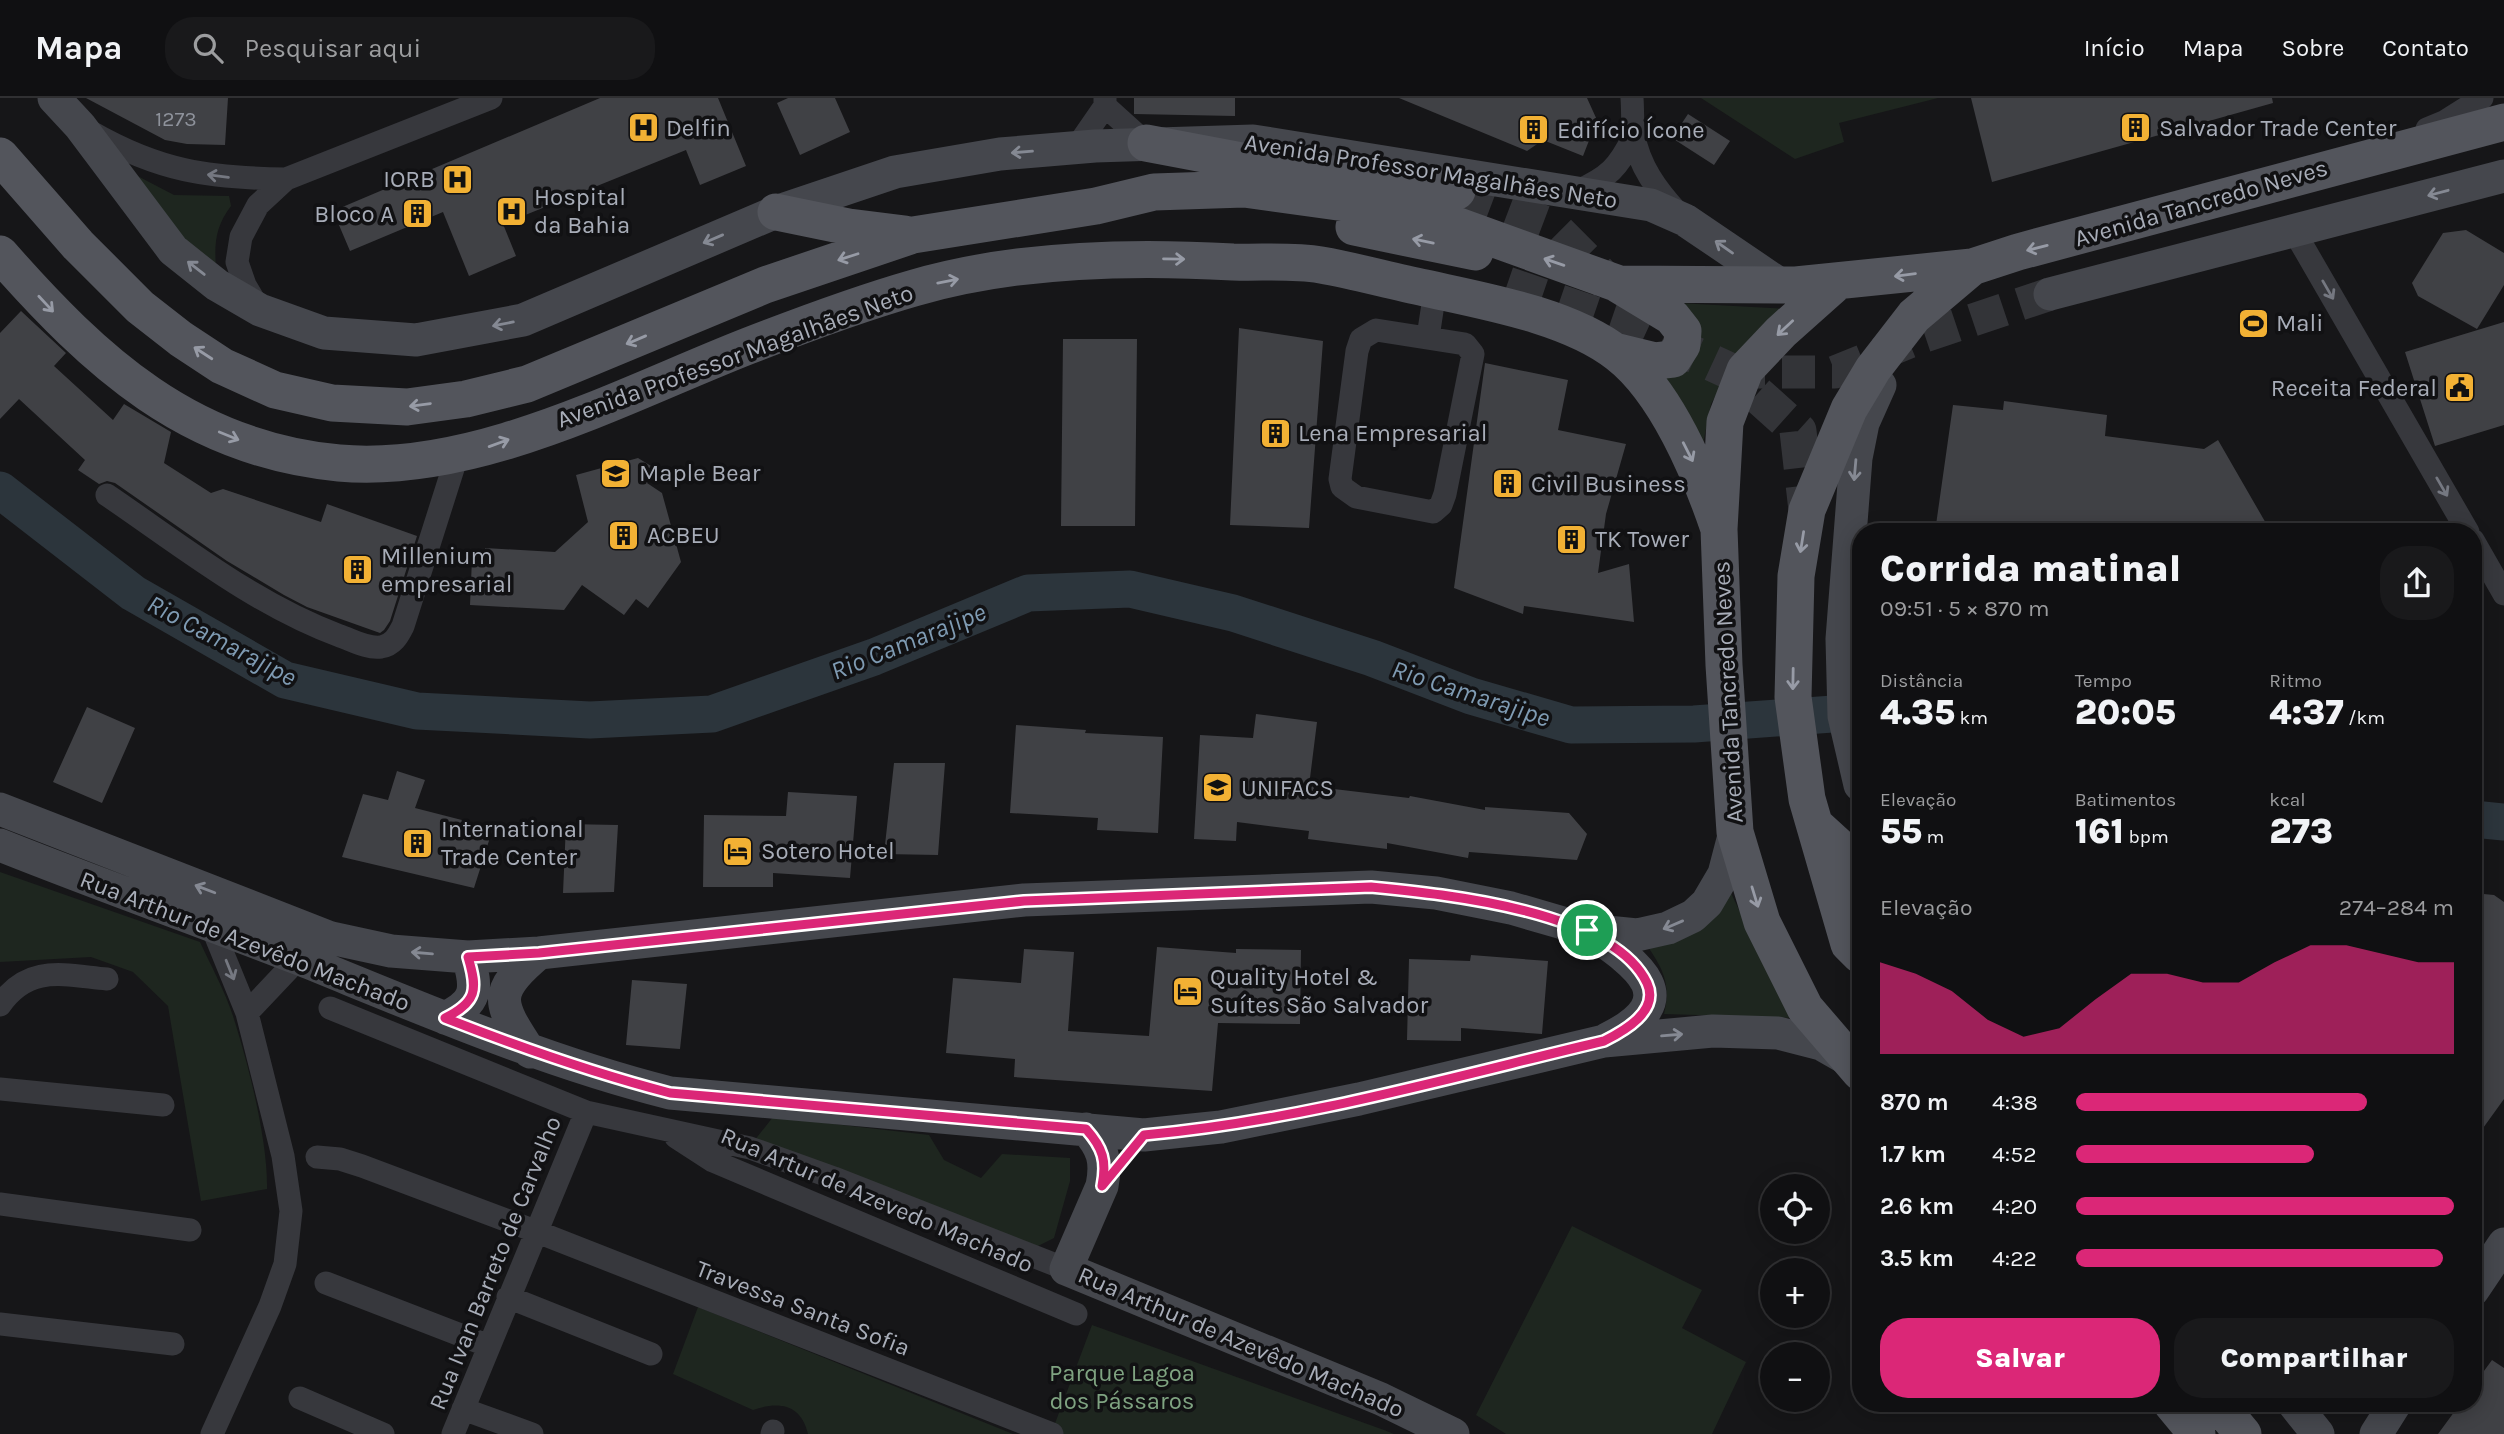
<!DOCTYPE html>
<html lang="pt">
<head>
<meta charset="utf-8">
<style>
	body { margin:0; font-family:Karla,sans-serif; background:#19191b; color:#f1f3f6; height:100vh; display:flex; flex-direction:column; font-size:26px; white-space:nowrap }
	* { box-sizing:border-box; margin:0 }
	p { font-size:23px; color:#9c9d9f }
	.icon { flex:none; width:38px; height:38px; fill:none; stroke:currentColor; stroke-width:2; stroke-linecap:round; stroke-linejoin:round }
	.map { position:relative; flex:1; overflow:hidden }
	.drawer { position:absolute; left:1852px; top:425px; width:630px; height:889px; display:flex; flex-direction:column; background:#101012; border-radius:28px; box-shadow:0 4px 18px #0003,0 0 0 2px #303032 }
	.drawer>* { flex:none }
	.tools { position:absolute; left:1760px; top:1076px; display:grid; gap:14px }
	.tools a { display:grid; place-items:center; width:70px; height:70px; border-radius:50%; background:#101012; box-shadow:0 4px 18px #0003,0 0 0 2px #303032; font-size:35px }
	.pin { position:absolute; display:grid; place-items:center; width:60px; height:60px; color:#fff; margin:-30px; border:4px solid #fff; border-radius:50%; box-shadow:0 2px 7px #0007 }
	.round { display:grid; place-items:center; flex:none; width:74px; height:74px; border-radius:28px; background:#19191b }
	.overview { display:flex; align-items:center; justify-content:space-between; height:119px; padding:0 28px }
	h1 { font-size:38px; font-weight:800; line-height:52px }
	.metrics { display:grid; grid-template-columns:repeat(3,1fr); gap:10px; height:119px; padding:7px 28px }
	.metrics div { display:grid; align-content:center }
	.metrics b { font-size:35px; font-weight:800 }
	.metrics small { font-size:19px; font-weight:400 }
	.metrics p { font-size:19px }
	.chart { height:196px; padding:14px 28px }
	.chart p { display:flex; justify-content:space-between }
	.chart svg { width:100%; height:126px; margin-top:7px; fill:#db2777; opacity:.7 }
	.action { display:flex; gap:14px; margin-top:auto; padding:14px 28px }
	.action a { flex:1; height:80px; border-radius:28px; background:#db2777; color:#fff; font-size:28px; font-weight:800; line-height:80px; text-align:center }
	.action a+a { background:#19191b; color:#f1f3f6 }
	ul { padding:0 28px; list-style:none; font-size:23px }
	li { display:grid; grid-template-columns:112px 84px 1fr; align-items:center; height:52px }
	li i { height:18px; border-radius:9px; background:#db2777 }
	header { display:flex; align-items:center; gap:42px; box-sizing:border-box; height:98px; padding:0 35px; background:#101012; border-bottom:2px solid #303032 }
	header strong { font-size:33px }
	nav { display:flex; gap:38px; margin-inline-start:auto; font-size:24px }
	.search { width:490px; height:63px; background:#19191b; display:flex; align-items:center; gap:18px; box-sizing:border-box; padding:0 24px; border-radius:28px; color:#9c9d9f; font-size:26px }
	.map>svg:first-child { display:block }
	.green { fill:#1e261f }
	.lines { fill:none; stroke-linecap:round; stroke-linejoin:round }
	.river { stroke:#2c353c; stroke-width:37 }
	.building { fill:#404145 }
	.secondary-tunnel { stroke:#333438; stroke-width:33; stroke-dasharray:33 17; stroke-linecap:butt }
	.primary-tunnel { stroke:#333438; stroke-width:37; stroke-dasharray:37 18; stroke-linecap:butt }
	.street { stroke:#37383d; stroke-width:23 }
	.secondary { stroke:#45474d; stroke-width:33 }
	.primary { stroke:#53555c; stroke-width:37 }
	.oneway { stroke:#858993 }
	.oneway2 { stroke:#757881 }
	.oneway3 { stroke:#979ba6 }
	.route-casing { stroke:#fff; stroke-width:14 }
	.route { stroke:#db2777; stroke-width:9 }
	.labels { text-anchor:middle; stroke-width:7; stroke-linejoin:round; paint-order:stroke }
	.number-label { font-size:21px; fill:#8e929b }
	.poi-label { font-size:24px; fill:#a8adb8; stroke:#111113; text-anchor:start }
	.street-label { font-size:24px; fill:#a8adb8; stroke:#111113 }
	.park-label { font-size:24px; fill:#7fa381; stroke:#111113 }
	.water-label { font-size:26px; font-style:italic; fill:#7f9bb3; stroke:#111113 }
</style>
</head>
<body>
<header>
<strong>Mapa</strong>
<div class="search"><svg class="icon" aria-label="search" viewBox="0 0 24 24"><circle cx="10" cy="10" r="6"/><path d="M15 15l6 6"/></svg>Pesquisar aqui</div>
<nav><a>Início</a><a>Mapa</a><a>Sobre</a><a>Contato</a></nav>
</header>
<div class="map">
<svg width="2504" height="1336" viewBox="0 0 2504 1336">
	<rect width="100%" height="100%" fill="#161618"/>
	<path class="green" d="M1701,0H1938L1839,25L1844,44L1795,61Z
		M126,72L174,97L229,98L231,108C216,128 214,144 216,169L173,135Z
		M1678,205L1788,211L1739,255L1711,306L1703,346L1660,281Z
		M0,774L200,844C211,868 225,893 233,918C248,965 268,1042 267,1091L201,1103L168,908L133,874L91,859L0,864Z
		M1731,795L1776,890L1797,920L1664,916C1671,888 1664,872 1648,849Z
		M773,1019L929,1037L944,1062L981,1080L1002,1056L1070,1060V1083L1054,1140L1032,1151L754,1043Z
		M1572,1128L1702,1192L1682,1230L1746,1264L1712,1336H1506L1476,1317Z
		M698,1209L1013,1336H808C801,1306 779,1303 753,1312L673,1276Z
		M1092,1227L1384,1332L1394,1336H1051Z"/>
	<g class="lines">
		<path class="river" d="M0,392L133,495L285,582L417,613L590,622L712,616L874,559L1028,495L1130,491L1233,515L1372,560L1471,598L1571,627L1694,626L1860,614
			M2473,721L2504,724"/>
	</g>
	<path class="building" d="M86,0H228L225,47L187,46L165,42Z
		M600,0H718L746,68L700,87L686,52L503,126L516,158L469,178L443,114L350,153L333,113Z
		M788,0H835L850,34L800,57L777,5Z
		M1134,0H1235V18L1134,16Z
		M1399,0H1587L1597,22L1583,58L1543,42L1527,53Z
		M1971,0H2272L2273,5L1992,84Z
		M1688,16L1730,43L1714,67L1672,40Z
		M2466,132L2504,155V187L2477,231L2418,198L2412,185L2443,135Z
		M21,213L66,255L54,268L113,322L124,306L171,334L164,365L211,395L223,391L321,424L327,406L417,438L390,523L384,532L380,535L307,509L284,497L227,463L115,385L107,383L99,386L78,372L85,362L19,301L0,321V235Z
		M2504,224V327L2435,348L2405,254Z
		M1239,230L1323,243L1309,430L1230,427Z
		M1063,241H1137L1135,428H1061Z
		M1485,265L1568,282L1558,332L1626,346L1606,416L1598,475L1629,466L1634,524L1524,508L1523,516L1454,490Z
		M2004,303L2107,317L2105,338L2204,351L2218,342L2271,434H1935L1953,307L2003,312Z
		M638,360L656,371L647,385L662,395L681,464L648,510L636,501L624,517L582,487L564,512L470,507L472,461H485V450L555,454L588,424L576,377Z
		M87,609L135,630L102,705L53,684Z
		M1256,616L1317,624L1309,688L1409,700L1410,698L1485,712V709L1569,715L1587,736L1577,762L1469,754L1468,760L1387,745V751L1308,741L1309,733L1237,724L1236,743L1194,741L1200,637L1253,640Z
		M1016,627L1086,632L1085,635L1163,639L1158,735L1097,732L1098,720L1010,715Z
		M894,665H945L938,757L884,756Z
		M397,673L425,682L415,710L493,730L474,790L342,759L363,696L388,702Z
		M788,694L857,698L850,780L773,775V789H703L704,717L786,718Z
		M566,726L618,727L614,794L563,795Z
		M2473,795L2494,797L2504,804V1001L2473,1044Z
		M1157,849L1236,855V851L1301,852L1300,926L1218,925L1212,993L1014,979L1015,961L946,955L953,880L1021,885L1024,851L1074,854L1068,933L1149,938Z
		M1471,857L1548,863L1542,936L1461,930V943L1407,942L1409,861L1470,863Z
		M632,882L687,886L680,951L626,947Z
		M2492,1262L2504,1270V1336H2438L2460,1306H2473V1288Z"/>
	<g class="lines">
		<path class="secondary-tunnel" d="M1732,274H1835L1919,240L2050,196"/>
		<path class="primary-tunnel" d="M1457,93L1552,129L1608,185
			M1507,187L1645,234L1732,274L1798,333L1807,412"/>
		<path class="street" d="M1632,0C1633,13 1632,26 1634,38C1639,68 1657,92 1677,114
			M1105,8L1146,45
			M2427,31L2444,24L2482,0
			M91,34C159,73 208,80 286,81
			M1076,50L1105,8V0
			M1576,94C1609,79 1618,70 1634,38
			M2294,133L2468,434
			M258,209L245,187L237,164L241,139L258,107L286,81L491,0
			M1376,232L1465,246L1473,256L1445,396L1441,407L1433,414L1356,399L1342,389L1340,381L1357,253L1361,241Z
			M1428,239L1435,193
			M107,397C182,448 254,506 340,538C352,542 367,551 381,549C393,547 398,538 403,528L458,355
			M2473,442L2504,496
			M0,907C29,866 63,877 107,881
			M330,910L586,1014L750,1050L834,1080L1066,1171
			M247,915L298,861
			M0,991L163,1007
			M676,1039L713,1063L1076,1216
			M317,1059L340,1061L362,1068L535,1133L1052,1336
			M0,1106L190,1132
			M326,1185L489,1248
			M508,1199L651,1256
			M0,1226L173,1246
			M300,1300L383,1336
			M463,1311L532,1336
			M212,1336L270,1208L285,1166L291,1113L283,1058L247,915L212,829
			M453,1336L586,1014
			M772,1336L773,1333"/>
		<path class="secondary" d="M54,0L80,28L173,152L217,187L260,212L324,235L416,242L523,222L776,114L895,74L1000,56L1095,48L1253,43L1651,107L1685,122L1781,187
			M2050,196L2504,78
			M1860,687L1844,618L1842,541L1856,360L1863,325L1880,287
			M0,711L331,840L391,853L468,859L539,855L1024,802L1371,789L1436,795L1511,810L1587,832L1637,837L1668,830L1693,818L1707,805L1724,776L1735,734
			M0,747C100,787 202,823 302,862C423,911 543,963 670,995L1144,1037L1221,1029L1359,1001L1604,943L1713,933L1778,935L1821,946L1849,962
			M1589,833C1637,866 1689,901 1607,941
			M445,920C477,904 478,892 468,859
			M530,954C498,905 491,895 539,855
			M1086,1031C1103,1050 1107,1063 1102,1088L1066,1171L1381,1301L1453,1336
			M2473,1192L2504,1146
			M2294,1306L2318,1336
			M2376,1336L2395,1306"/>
		<path class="primary" d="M1146,45L1252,65L1457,93
			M0,58L78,147L140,209L181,241L222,268L275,292L332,305L407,309L466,301L527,286L765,187L913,137L1096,108L1154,94L1244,91L1425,116L1619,186L1796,187L1972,169
			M776,114L849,129L905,136
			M1354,129L1475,154
			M0,156C95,264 189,351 339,365C476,377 623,297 748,248C802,227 858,206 914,190C1013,161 1130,158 1233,164C1262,165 1292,162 1321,167C1356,173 1390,183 1425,190C1484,203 1570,218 1618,256C1666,293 1700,375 1719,431
			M1836,185L1781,234L1745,272L1725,324L1719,431L1724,567L1735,734L1762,824L1805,910L1860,974
			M1614,253L1655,263L1673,261L1682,247L1683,233L1672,219L1619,187
			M1815,727L1860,768
			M1860,857L1849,846L1807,701L1793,599L1796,478L1807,412L1849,311L1873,271L1914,218L1972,169L2018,154L2504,24
			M2172,1306L2197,1336
			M2218,1306L2243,1336"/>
	</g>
	<defs><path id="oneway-shaft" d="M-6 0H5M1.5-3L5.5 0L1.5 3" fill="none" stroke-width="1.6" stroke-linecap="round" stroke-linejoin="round" transform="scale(1.75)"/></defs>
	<g class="oneway">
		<use href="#oneway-shaft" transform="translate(1022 54) rotate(175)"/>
		<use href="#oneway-shaft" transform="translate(2438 95) rotate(165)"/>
		<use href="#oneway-shaft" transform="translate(713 141) rotate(157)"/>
		<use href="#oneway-shaft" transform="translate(1724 149) rotate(-145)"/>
		<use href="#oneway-shaft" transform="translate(196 170) rotate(-142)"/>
		<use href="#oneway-shaft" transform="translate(503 226) rotate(169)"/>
		<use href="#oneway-shaft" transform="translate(1855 372) rotate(95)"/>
		<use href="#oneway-shaft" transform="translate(205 791) rotate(-159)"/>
		<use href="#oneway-shaft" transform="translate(1673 827) rotate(157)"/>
		<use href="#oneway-shaft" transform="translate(422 855) rotate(-175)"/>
		<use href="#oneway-shaft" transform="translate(1672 937) rotate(-5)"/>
	</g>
	<g class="oneway2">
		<use href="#oneway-shaft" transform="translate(218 78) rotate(-173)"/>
		<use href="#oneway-shaft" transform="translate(2328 192) rotate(60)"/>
		<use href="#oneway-shaft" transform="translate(2442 389) rotate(60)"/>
		<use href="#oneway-shaft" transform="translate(230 872) rotate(68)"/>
	</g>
	<g class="oneway3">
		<use href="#oneway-shaft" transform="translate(1423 143) rotate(-168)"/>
		<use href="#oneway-shaft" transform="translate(2037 150) rotate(166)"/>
		<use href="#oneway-shaft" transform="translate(848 159) rotate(162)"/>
		<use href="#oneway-shaft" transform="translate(1174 161) rotate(1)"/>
		<use href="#oneway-shaft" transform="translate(1554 164) rotate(-161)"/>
		<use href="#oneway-shaft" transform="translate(1905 177) rotate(173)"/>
		<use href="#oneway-shaft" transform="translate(948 183) rotate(-11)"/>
		<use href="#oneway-shaft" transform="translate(46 206) rotate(47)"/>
		<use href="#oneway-shaft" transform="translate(1785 230) rotate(137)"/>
		<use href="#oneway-shaft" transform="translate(636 242) rotate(157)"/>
		<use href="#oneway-shaft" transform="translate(203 255) rotate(-147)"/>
		<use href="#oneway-shaft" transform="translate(420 307) rotate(172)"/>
		<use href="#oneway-shaft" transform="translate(229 338) rotate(22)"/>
		<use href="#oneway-shaft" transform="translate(499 345) rotate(-20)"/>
		<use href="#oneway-shaft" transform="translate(1688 354) rotate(63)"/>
		<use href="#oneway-shaft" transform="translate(1802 444) rotate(99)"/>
		<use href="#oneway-shaft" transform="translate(1793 581) rotate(91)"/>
		<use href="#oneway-shaft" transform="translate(1755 799) rotate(73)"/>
	</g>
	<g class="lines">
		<defs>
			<path id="route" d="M1371,789C1442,796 1612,812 1647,885C1660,913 1624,933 1604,943C1452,979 1300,1023 1144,1037L1102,1088C1107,1063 1103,1050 1086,1031L670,995C593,975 519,949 445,920C477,904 478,892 468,859L539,855L1024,803Z"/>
		</defs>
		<use href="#route" class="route-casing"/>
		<use href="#route" class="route"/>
	</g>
	<defs>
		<symbol id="hospital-square" viewBox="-11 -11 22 22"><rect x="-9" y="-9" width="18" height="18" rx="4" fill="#f2b134" stroke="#111113"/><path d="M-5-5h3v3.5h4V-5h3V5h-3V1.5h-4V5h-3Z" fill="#111"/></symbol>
		<symbol id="building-square" viewBox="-11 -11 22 22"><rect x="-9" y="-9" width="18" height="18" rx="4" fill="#f2b134" stroke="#111113"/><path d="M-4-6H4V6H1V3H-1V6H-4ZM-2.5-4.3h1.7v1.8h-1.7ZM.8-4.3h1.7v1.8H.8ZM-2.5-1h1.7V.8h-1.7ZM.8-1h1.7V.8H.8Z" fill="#111"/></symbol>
		<symbol id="stadium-square" viewBox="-11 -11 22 22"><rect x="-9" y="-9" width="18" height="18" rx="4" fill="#f2b134" stroke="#111113"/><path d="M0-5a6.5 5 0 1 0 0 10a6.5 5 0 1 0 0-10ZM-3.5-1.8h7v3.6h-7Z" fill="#111"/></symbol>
		<symbol id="civic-square" viewBox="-11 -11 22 22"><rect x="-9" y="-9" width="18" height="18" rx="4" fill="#f2b134" stroke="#111113"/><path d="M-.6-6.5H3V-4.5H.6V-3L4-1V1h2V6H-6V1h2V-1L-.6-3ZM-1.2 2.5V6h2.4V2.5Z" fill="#111"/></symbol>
		<symbol id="school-square" viewBox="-11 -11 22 22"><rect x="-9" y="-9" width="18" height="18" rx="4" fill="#f2b134" stroke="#111113"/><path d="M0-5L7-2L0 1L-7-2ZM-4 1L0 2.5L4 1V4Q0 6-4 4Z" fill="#111"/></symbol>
		<symbol id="university-square" viewBox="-11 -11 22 22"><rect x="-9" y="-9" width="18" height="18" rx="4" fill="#f2b134" stroke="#111113"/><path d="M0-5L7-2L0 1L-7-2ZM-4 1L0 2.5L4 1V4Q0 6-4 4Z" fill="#111"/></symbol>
		<symbol id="hotel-square" viewBox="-11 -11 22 22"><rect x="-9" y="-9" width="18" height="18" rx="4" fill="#f2b134" stroke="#111113"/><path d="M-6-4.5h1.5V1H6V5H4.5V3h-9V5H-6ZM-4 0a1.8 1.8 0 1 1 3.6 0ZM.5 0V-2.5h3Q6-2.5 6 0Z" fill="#111"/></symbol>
	</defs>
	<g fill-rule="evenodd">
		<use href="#hospital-square" x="626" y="12" width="35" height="35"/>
		<use href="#building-square" x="2118" y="12" width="35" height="35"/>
		<use href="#building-square" x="1516" y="14" width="35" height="35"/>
		<use href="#hospital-square" x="440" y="64" width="35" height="35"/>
		<use href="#hospital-square" x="494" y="96" width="35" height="35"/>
		<use href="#building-square" x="400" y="98" width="35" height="35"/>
		<use href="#stadium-square" x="2236" y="208" width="35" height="35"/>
		<use href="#civic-square" x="2442" y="272" width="35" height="35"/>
		<use href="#building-square" x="1258" y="318" width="35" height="35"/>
		<use href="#school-square" x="598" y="358" width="35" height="35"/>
		<use href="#building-square" x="1490" y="368" width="35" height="35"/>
		<use href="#building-square" x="606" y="420" width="35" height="35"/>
		<use href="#building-square" x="1554" y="424" width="35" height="35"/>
		<use href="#building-square" x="340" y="454" width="35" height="35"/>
		<use href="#university-square" x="1200" y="672" width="35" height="35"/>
		<use href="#building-square" x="400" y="728" width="35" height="35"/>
		<use href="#hotel-square" x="720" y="736" width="35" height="35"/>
		<use href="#hotel-square" x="1170" y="876" width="35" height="35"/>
	</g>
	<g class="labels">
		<g class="number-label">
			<text x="176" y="28">1273</text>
		</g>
		<g class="poi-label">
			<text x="666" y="38">Delfin</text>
			<text x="2159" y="38">Salvador Trade Center</text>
			<text x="1557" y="40">Edifício Ícone</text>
			<text x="435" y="89" text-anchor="end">IORB</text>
			<text x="534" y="107">Hospital<tspan x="534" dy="28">da Bahia</tspan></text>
			<text x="394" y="124" text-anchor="end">Bloco A</text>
			<text x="2276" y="233">Mali</text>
			<text x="2437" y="298" text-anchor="end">Receita Federal</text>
			<text x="1298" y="343">Lena Empresarial</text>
			<text x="639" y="383">Maple Bear</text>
			<text x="1531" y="394">Civil Business</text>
			<text x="647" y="445">ACBEU</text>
			<text x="1595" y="449">TK Tower</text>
			<text x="381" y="466">Millenium<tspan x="381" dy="28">empresarial</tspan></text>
			<text x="1241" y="698">UNIFACS</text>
			<text x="441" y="739">International<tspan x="441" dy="28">Trade Center</tspan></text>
			<text x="761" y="761">Sotero Hotel</text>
			<text x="1210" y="887">Quality Hotel &amp;<tspan x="1210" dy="28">Suítes São Salvador</tspan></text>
		</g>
		<g class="street-label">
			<text transform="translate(1431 73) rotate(9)" y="8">Avenida Professor Magalhães Neto</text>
			<text transform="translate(2201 105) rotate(-16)" y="8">Avenida Tancredo Neves</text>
			<text transform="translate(735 258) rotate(-20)" y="8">Avenida Professor Magalhães Neto</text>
			<text transform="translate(1728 594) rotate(-93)" y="8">Avenida Tancredo Neves</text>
			<text transform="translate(245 843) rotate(21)" y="8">Rua Arthur de Azevêdo Machado</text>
			<text transform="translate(877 1102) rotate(23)" y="8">Rua Artur de Azevedo Machado</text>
			<text transform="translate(495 1165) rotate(-68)" y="8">Rua Ivan Barreto de Carvalho</text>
			<text transform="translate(803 1210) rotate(21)" y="8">Travessa Santa Sofia</text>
			<text transform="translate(1241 1244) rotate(23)" y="8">Rua Arthur de Azevêdo Machado</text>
		</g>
		<g class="park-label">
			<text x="1122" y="1283">Parque Lagoa<tspan x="1122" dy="28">dos Pássaros</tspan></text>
		</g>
		<g class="water-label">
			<text transform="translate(222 542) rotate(28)" y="9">Rio Camarajipe</text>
			<text transform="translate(908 543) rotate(-22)" y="9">Rio Camarajipe</text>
			<text transform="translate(1471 595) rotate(18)" y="9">Rio Camarajipe</text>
		</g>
	</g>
</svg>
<div class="tools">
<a><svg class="icon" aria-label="locate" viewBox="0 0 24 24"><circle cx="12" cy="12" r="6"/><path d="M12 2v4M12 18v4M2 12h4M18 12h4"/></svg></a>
<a>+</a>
<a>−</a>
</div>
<div class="pin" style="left:1587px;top:832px;background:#1e9e55"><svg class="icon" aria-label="arrive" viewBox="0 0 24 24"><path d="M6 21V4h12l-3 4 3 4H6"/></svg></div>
<section class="drawer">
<div class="overview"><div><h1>Corrida matinal</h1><p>09:51 · 5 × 870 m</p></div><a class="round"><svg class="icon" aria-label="share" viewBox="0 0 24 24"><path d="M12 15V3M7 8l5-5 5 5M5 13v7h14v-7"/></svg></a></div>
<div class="metrics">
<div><p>Distância</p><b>4.35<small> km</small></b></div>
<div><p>Tempo</p><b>20:05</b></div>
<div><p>Ritmo</p><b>4:37<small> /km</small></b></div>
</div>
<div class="metrics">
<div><p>Elevação</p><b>55<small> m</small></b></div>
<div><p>Batimentos</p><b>161<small> bpm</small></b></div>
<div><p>kcal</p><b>273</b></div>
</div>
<div class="chart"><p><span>Elevação</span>274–284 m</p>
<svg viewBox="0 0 160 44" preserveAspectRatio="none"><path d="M0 44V12L10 16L20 22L30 32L40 38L50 35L60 25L70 16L80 16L90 19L100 19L110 12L120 6L130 6L140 9L150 12L160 12V44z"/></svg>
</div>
<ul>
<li><b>870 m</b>4:38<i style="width:77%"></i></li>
<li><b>1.7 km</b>4:52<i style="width:63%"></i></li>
<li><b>2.6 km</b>4:20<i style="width:100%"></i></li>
<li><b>3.5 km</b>4:22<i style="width:97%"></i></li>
</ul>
<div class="action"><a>Salvar</a><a>Compartilhar</a></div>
</section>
</div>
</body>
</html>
